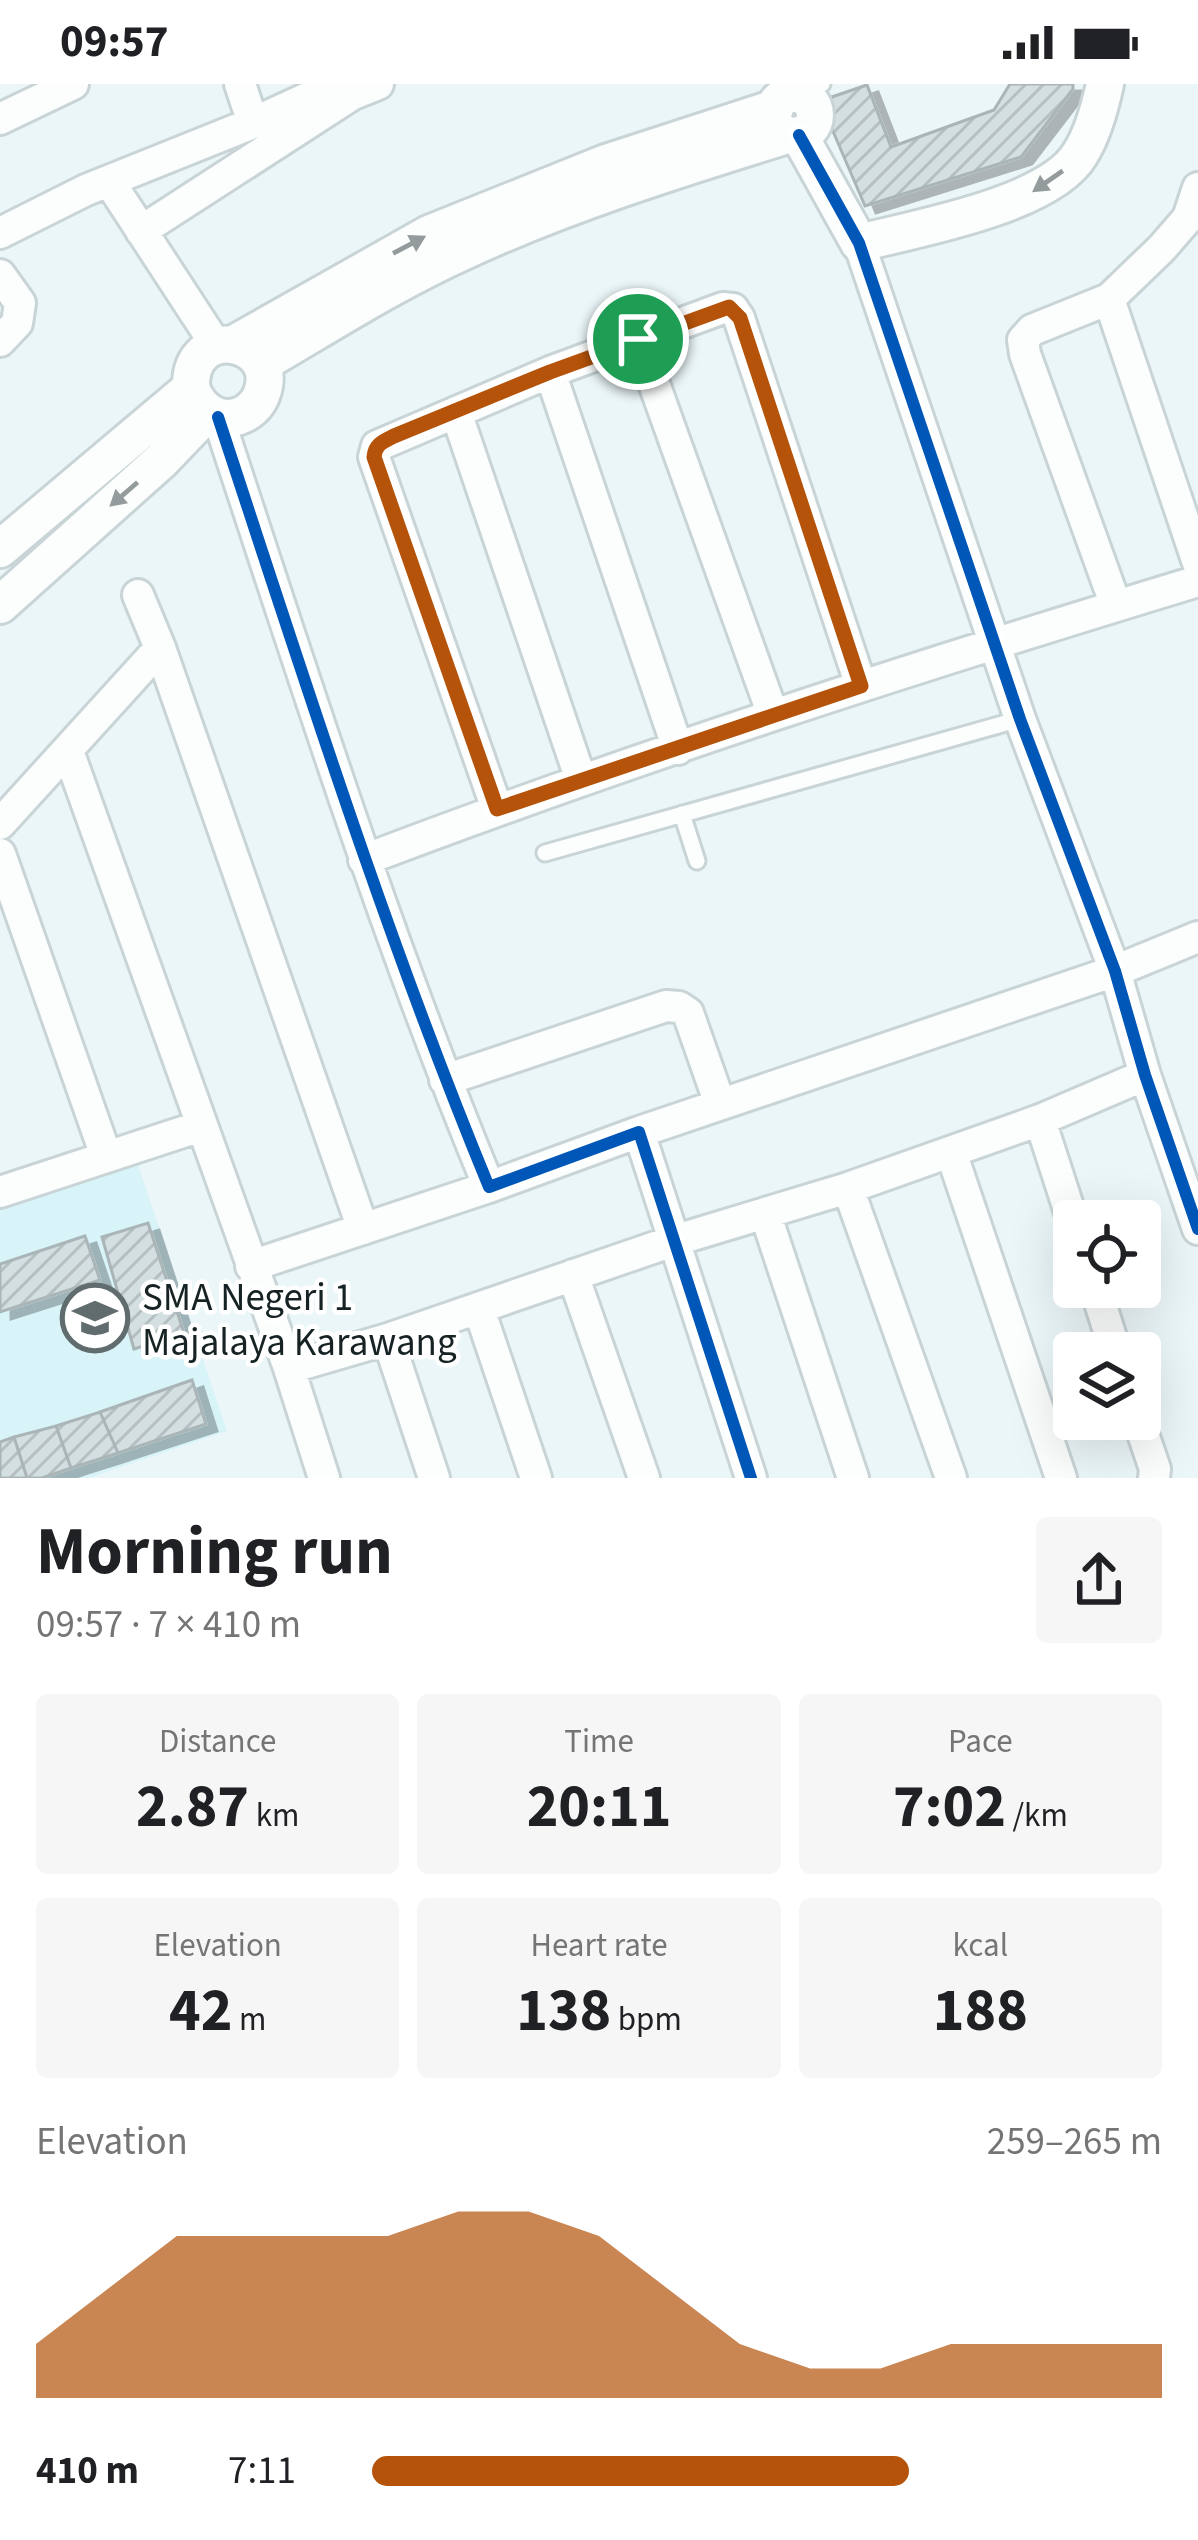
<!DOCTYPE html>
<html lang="en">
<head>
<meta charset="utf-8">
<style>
	body { margin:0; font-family:"Source Sans 3",sans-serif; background:#f6f6f6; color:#202124; height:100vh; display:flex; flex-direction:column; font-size:45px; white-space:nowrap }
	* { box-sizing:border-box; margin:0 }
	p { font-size:39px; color:#757577 }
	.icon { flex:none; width:66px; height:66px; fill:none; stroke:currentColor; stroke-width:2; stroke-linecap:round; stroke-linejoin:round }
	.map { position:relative; height:1394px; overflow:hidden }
	.panel { display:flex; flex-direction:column; background:#fff; flex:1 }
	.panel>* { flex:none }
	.fabs { position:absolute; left:1053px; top:1116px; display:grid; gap:24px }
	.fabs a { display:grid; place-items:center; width:108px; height:108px; border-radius:12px; background:#fff; box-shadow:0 12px 48px #0002; font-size:60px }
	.pin { position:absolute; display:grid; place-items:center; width:102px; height:102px; color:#fff; margin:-51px; border:6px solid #fff; border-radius:50%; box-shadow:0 3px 12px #0007 }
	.round { display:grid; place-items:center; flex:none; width:126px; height:126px; border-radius:12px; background:#f6f6f6 }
	.head { display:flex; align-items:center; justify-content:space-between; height:204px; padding:0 36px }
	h1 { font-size:66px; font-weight:700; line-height:90px }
	.metrics { display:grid; grid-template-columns:repeat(3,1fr); gap:18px; height:204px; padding:12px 36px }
	.metrics div { display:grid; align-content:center; border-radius:12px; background:#f6f6f6; text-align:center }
	.metrics b { font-size:60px; font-weight:700 }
	.metrics small { font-size:33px; font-weight:400 }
	.metrics p { font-size:33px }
	.chart { height:336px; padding:24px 36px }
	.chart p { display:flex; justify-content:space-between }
	.chart svg { width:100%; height:216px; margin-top:12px; fill:#b45309; opacity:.7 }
	ul { padding:0 36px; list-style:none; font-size:39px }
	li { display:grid; grid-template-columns:192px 144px 1fr; align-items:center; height:90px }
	li i { height:30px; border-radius:15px; background:#b45309 }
	.status { display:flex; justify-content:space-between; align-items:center; height:84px; padding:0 60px; background:#fff; direction:ltr }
	.status svg { height:33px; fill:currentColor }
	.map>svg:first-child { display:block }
	.built { fill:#d8f4f9 }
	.building { fill:url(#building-hatch); stroke:#aab5b7; stroke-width:3; filter:url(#shadow) }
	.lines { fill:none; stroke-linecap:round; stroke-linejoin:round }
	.service-casing { stroke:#c8d4d6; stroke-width:21 }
	.minor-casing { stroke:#c8d4d6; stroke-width:36 }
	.tertiary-casing { stroke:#c8d4d6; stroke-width:42 }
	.service { stroke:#fcfefe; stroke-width:15 }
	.minor { stroke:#fcfefe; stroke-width:30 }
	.tertiary { stroke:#fcfefe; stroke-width:36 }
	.cycleway-casing { stroke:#fff; stroke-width:20 }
	.cycleway { stroke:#0057b8; stroke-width:12 }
	.oneway { fill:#949b9c }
	.route-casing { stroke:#fff; stroke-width:24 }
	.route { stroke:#b45309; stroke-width:15 }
	.labels { text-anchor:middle; stroke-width:9; stroke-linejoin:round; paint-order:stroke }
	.poi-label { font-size:39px; fill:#162224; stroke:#fff; text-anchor:start }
</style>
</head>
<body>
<div class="status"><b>09:57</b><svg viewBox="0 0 49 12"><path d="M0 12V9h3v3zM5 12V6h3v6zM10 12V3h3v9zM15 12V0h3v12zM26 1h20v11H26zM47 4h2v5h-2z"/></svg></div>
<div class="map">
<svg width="1198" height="1394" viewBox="0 0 1198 1394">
	<defs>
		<pattern id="building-hatch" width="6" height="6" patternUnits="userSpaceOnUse" patternTransform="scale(3)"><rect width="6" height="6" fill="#d4dfe1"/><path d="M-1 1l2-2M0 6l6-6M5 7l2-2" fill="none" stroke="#b5bfc1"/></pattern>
		<filter id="shadow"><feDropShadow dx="11" dy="7" stdDeviation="0" flood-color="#0004"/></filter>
	</defs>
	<rect width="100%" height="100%" fill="#ebf6f8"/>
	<path class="built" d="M136,1075L227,1347L89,1394H0V1121Z"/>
	<path class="building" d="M1010,0H1073V5L1021,73L865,122L820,17L867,1L891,63L994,26Z
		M148,1139L184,1249L134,1265L102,1153Z
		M85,1152L100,1196L0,1228V1180Z
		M192,1296L206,1340L118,1369L100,1328Z
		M100,1328L118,1369L71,1384L56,1342Z
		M56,1342L71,1384L42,1394H27L14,1353Z
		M14,1353L27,1394H0V1358Z"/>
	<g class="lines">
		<defs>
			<path id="service" d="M813,23L819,1L822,0
				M682,730L697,777
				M545,769L1020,635"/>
			<path id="minor" d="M240,0L253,39
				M0,35L73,0
				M109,97L216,261
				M141,147L353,10L378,0
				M0,149L86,106L253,39L338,0
				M859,159L1020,635L1115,887L1145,991L1198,1145
				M0,191L20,219L17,239L0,257
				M1109,215L1198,479
				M638,255L773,631
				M550,288L678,665
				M456,328L581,696
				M218,333C303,591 385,851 489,1103L639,1048L751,1394
				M138,511L160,564L363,1145
				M1116,522L1025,270L1023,256L1032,246L1109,215L1161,165L1188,134L1198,104
				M68,667L289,1284L324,1394
				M497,725L374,373L377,362L550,288L723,224L733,225L739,234L861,602
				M0,740L160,564
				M0,770L106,1072
				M364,776C638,672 918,582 1198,497
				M445,996L666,922L679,923L688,929L720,1020
				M1040,1036L1074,1141
				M639,1048L1115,887L1198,853
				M951,1068L1061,1394
				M848,1104L951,1394
				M0,1108L201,1042
				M765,1129L853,1394
				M251,1182L489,1103
				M573,1191L644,1394
				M1095,1203L1116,1269
				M479,1225L536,1394
				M388,1255L434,1394
				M289,1284L388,1255L673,1157L848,1104L1040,1036L1145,991
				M1138,1335L1155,1385L1154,1394"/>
			<path id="tertiary" d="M773 31a21 21 0 1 1 42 0a21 21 0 1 1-42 0Z
				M799,51L859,159C915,145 1050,121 1080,70C1093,50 1100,23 1105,0
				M234,260L429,150L606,79L775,24
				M261,280C328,241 393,199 464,167C568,119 678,85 787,51
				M0,465L191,304C189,236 281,256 262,309C259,318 253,325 244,330C220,342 199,326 191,304
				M0,521L162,376L208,328"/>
		</defs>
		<use href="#service" class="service-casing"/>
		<use href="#minor" class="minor-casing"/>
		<use href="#tertiary" class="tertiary-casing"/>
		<use href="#service" class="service"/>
		<use href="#minor" class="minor"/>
		<use href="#tertiary" class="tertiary"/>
		<defs>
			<path id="cycleway" d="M799,51L859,159L1020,635L1115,887L1145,991L1198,1145
				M218,333C303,591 385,851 489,1103L639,1048L751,1394"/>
		</defs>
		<use href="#cycleway" class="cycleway-casing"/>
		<use href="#cycleway" class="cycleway"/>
	</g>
	<defs><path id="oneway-solid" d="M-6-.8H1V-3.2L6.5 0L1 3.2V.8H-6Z" transform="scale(3)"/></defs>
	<g class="oneway">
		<use href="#oneway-solid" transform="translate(1048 97) rotate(145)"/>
		<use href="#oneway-solid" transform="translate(409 161) rotate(-28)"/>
		<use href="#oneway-solid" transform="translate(124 410) rotate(139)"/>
	</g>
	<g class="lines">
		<defs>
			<path id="route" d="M729,223L740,234L861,602L497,725L374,373C375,360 384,357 394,352L550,288Z"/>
		</defs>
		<use href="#route" class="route-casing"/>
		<use href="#route" class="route"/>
	</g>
	<defs>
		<symbol id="school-ring" viewBox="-11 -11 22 22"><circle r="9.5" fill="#fff" stroke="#616c6e" stroke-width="1.5"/><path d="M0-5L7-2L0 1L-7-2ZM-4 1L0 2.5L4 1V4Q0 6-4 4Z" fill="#616c6e"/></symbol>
	</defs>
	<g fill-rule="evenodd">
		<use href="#school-ring" x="57" y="1196" width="76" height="76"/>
	</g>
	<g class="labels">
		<g class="poi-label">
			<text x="142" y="1226">SMA Negeri 1<tspan x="142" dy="45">Majalaya Karawang</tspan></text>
		</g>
	</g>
</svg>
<div class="fabs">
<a><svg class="icon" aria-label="locate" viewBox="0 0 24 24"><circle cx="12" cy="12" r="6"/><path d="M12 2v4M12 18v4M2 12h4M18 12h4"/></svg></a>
<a><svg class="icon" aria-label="layers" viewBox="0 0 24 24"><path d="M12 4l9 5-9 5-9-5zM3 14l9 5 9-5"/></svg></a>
</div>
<div class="pin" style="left:638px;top:255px;background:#1e9e55"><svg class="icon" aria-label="arrive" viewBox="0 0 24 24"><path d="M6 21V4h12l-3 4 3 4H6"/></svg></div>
</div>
<section class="panel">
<div class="head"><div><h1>Morning run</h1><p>09:57 · 7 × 410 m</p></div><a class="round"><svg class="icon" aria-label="share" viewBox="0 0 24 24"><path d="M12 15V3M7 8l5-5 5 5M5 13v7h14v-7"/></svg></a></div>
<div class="metrics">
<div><p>Distance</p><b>2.87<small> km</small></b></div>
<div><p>Time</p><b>20:11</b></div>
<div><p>Pace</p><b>7:02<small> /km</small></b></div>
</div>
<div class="metrics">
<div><p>Elevation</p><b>42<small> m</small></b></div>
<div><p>Heart rate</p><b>138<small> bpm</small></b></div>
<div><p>kcal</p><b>188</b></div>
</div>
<div class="chart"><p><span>Elevation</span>259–265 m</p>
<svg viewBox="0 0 160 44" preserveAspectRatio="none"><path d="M0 44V33L10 22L20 11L30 11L40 11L50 11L60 6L70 6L80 11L90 22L100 33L110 38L120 38L130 33L140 33L150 33L160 33V44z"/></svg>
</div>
<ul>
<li><b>410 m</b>7:11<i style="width:68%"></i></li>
</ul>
</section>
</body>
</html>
